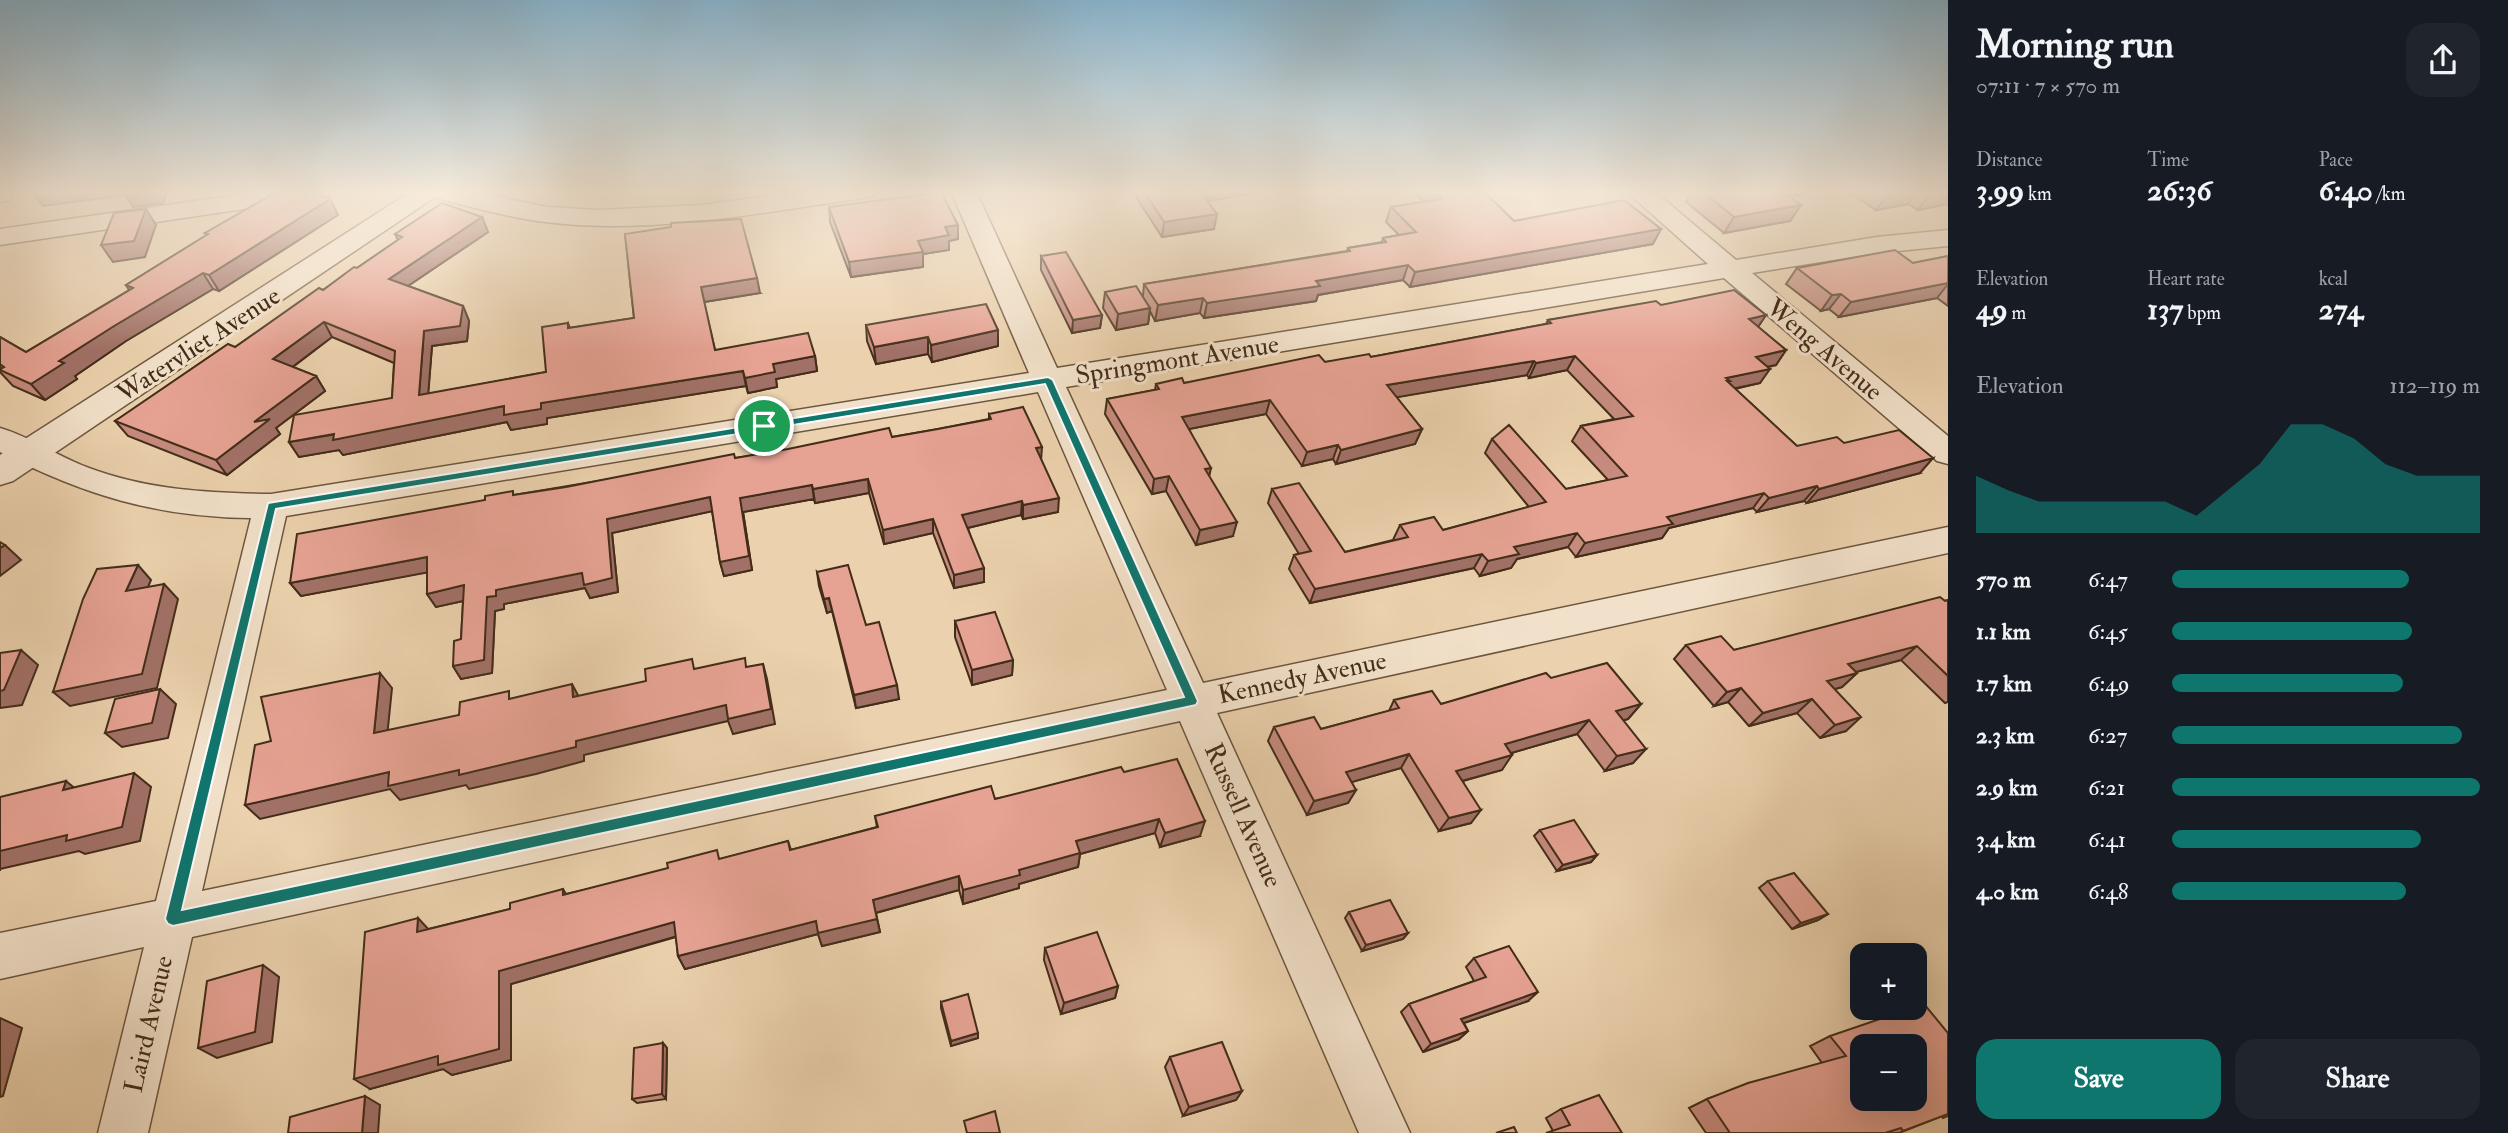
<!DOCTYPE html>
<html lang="en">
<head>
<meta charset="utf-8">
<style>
	body { margin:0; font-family:"IM FELL Double Pica",serif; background:#20242c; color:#f1f3f6; height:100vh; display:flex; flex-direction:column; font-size:26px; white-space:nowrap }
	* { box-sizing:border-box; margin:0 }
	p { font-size:23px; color:#9ea1a6 }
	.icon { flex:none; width:38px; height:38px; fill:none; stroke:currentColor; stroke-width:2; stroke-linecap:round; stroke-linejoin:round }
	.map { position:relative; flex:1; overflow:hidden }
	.drawer { display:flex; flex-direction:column; background:#171b24; width:560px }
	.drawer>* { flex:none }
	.tools { position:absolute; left:1850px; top:943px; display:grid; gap:14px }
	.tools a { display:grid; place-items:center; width:77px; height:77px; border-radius:14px; background:#171b24; box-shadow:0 7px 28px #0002; font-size:35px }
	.pin { position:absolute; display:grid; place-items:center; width:60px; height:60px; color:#fff; margin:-30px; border:4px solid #fff; border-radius:50%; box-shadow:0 2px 7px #0007 }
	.round { display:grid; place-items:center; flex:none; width:74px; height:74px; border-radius:21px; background:#20242c }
	.headline { display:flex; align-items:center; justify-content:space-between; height:119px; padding:0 28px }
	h1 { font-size:38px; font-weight:700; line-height:52px }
	.stats { display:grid; grid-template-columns:repeat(3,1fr); gap:10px; height:119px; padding:7px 28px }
	.stats div { display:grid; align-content:center }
	.stats b { font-size:30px; font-weight:700 }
	.stats small { font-size:19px; font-weight:400 }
	.stats p { font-size:19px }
	.chart { height:196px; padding:14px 28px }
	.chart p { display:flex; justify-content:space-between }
	.chart svg { width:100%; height:126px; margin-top:7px; fill:#0f766e; opacity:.7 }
	.action { display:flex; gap:14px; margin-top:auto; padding:14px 28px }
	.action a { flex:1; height:80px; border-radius:21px; background:#0f766e; color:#fff; font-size:28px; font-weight:700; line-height:80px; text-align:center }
	.action a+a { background:#20242c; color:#f1f3f6 }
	ul { padding:0 28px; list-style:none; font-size:23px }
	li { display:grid; grid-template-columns:112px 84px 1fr; align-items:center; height:52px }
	li i { height:18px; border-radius:9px; background:#0f766e }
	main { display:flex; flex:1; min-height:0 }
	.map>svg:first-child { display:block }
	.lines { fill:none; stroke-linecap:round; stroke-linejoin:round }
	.minor-casing { stroke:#6d563e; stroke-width:3 }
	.tertiary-casing { stroke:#6d563e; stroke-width:3 }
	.minor { fill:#f2e1ca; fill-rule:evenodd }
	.tertiary { fill:#f2e1ca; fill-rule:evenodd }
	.wall { fill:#c68b7e; stroke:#432d19; stroke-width:2 }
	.shaded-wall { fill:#a17167; stroke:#432d19; stroke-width:2 }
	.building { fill:#e6a293; stroke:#432d19; stroke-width:2; fill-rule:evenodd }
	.route { fill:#0f766e; stroke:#fff; stroke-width:2; fill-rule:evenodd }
	.labels { text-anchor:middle; stroke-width:6; stroke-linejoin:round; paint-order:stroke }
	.street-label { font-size:26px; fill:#432d19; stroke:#f2e1ca }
</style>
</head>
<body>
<main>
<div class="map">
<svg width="1948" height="1133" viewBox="0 0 1948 1133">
	<rect width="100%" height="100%" fill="#ebd1ad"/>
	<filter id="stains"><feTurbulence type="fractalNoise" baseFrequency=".00286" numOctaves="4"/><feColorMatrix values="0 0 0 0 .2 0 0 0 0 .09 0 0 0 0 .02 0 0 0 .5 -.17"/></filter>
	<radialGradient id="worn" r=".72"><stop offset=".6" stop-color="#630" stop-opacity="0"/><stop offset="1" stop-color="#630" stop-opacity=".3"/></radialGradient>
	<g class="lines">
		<defs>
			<path id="minor" d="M0,191H14L9,200L0,202Z
				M264,191H331L328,196L319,198L0,245V229Z
				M428,191H470L547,207L599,210L702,205L804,191H875L872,196L863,198C759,213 651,235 545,222C506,217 469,207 431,196Z
				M951,191H976L1057,368L1708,264L1626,191H1654L1736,260L1877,237L1948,230V246L1877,253L1752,273L1948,436V464L1937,461L1724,278L1066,387L1203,683L1948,527V553L1217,713L1410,1133H1359L1180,721L192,937L148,1133H98L144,947L0,979V933L156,901L251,518C156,517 84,495 0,452V428C31,437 59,457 89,468C147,490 210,493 271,494L1029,373ZM1038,392L1167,690L202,891L286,516Z"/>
			<path id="tertiary" d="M412,191H444L13,481L0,485V455Z"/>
		</defs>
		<use href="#minor" class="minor-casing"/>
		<use href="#tertiary" class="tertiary-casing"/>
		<use href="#minor" class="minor"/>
		<use href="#tertiary" class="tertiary"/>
	</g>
	<path class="wall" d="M1132,191H1267L1207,201L1214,229L1162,237Z
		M1413,191H1483L1514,221L1653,244L1410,287L1403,280L1318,295L1316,301L1204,318L1200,313L1155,321L1150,311L1148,324L1116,330L1103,308L1105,292L1143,296L1144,284L1347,251L1348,248L1382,242L1383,238L1399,235L1386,222L1391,207L1424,202Z
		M1692,191H1806L1804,194L1790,197L1801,205L1790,221L1724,233L1686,202Z
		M1848,191H1948V205L1947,204L1918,210L1908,204L1876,210Z
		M829,207L958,239L949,241V250L923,254V267L851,277L830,222Z
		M338,215L219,291L213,289L126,341L75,376L77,379L45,400L13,386L0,372V337L26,352L129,290L126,285L207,235L205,233Z
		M482,217L488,232L408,286L463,306L469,321L467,341L432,346L428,394L546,372L568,323L570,328L634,318L625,234L760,293L704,302L715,350L815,356L817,371L776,379L777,387L748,393L746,386L547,418V424L511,430L507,422L343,455L339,450L299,457L289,442L392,398L394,363L332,337L293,367L316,376L325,391L276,428L280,434L227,475L128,436L115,421L235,347L357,268L398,240L395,234Z
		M1041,256L1102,315L1100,328L1072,333L1041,270Z
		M1948,256V306L1937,298L1839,317L1829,309L1821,311L1786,284L1797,268L1913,263Z
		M1661,305L1766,315L1758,327L1786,350L1776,365L1767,367L1760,383L1735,389L1797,446L1844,443L1920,473L1807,503L1804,501L1757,512L1753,508L1669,528L1662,538L1576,557L1568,547L1517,559L1511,568L1480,576L1474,568L1310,603L1289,569L1294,555L1299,554L1268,503L1272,489L1345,552L1393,540L1400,525L1443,530L1529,507L1485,453L1492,439L1566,489L1608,480L1572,441L1581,426L1614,419L1567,370L1529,378L1527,375L1396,397L1422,429L1415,444L1336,464L1333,459L1302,466L1266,414L1189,429L1233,536L1196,545L1166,491L1152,494L1105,414L1107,399L1155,390L1156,384L1184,383L1325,362L1371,357L1546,324L1548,320Z
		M866,325L998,346L932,362L928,354L876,364L867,341Z
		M989,414L1041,459L1058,512L1023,519L1021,515L968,528L984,582L954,588L933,533L884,544L869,493L815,503L814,499L743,512L752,570L724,576L720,562L712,511L612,533L618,592L590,598L585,588L504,604V609L495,611L492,673L461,679L453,666L461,639L463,601L436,607L427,594V572L301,596L290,583L485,500L735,458L892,437L938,429L989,419Z
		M817,572L866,625L899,699L856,708L832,611L827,613L819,586Z
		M1948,600V702L1945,703L1901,660L1856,672L1857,673L1842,687L1835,689L1846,731L1820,738L1797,713L1749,726L1728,702L1714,706L1674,659L1686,645L1734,650Z
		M955,621L1013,660L1012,675L972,685L955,637Z
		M1551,678L1641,704L1628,719L1623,720L1633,763L1605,771L1577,734L1511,753L1502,770L1463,781L1471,823L1439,831L1401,768L1351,782L1356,790L1348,803L1307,815L1268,741L1274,727L1321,729L1389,711L1394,700L1441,704Z
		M1124,772L1200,836L1160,847L1155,833L1080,854L1078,867L1019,884V888L963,904L959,890L876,913L880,932L822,946L818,934L685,969L678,956L676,937L511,984V1060L452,1075L443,1069L370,1089L428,929L510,909L563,889L566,894L721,859L788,841L791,850L877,827L875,816L995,799Z
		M1540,830L1597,855L1591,862L1557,871L1534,836Z
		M1768,881L1828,914L1818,920L1792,929L1759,888Z
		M1349,912L1408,933L1403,939L1362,951L1345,918Z
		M1045,948L1118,986L1115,998L1061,1014L1044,960Z
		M1474,958L1528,1001L1464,1023L1468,1031L1459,1039L1423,1052L1401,1012L1409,1004L1474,981L1466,967Z
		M941,1002L978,1033V1038L951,1046L941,1008Z
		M1948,1033V1116L1943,1118L1942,1116L1899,1133H1706L1689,1108L1707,1099L1822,1063L1810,1046L1830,1036Z
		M663,1043L667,1048L666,1099L637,1103L632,1099Z
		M1170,1057L1242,1091L1236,1100L1183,1116L1165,1067Z
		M1561,1109L1622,1133L1553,1131L1546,1118Z"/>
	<path class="shaded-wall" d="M32,191H167L163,203L133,207L125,195L43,206Z
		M1199,191H1267L1203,202Z
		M1771,191H1806L1804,194L1764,202Z
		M1901,191H1918L1908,204L1876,210L1888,194Z
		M1943,191H1948V203L1947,204L1918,210L1930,194Z
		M330,199L338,215L219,291L209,275Z
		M1801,205L1790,221L1724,233L1734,217Z
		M146,209L156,225L145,257L113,262L101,245Z
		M1217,214L1214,229L1162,237L1164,222Z
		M482,217L488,232L396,294L389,279Z
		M958,225V239L949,241V250L923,254V267L851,277L849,262L918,241L945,227Z
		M1661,229L1653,244L1410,287L1415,272Z
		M1408,265L1403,280L1318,295L1316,301L1204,318L1207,303L1316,281Z
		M203,273L213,289L126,341L75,376L77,379L45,400L31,384L59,361L114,326Z
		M757,278L760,293L704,302L701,287Z
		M1948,283V284L1937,298L1839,317L1851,302Z
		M1841,294L1829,309L1821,311L1832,295Z
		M1203,298L1200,313L1155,321L1158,305Z
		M463,306L469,321L467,341L432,346L427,410L419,395L424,331Z
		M1150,308L1148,324L1116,330L1118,314Z
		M1102,315L1100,328L1072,333L1073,320Z
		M1766,315L1756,330L1749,319Z
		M324,322L332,337L283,374L273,359Z
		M998,330V346L932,362L931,345Z
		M928,337V354L876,364L874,347Z
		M1786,350L1776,365L1746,371L1756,357Z
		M815,356L817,371L776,379L777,387L748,393L745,378L773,364Z
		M1575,356L1567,370L1529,378L1536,363Z
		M1534,361L1527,375L1381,400L1387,385Z
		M1770,369L1760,383L1722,391L1726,378Z
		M743,371L746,386L547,418V424L511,430L507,422L343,455L339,450L299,457L289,442L504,406L541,403Z
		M316,376L325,391L276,428L280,434L227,475L216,460L254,422Z
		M1270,400L1266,414L1179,431L1182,417Z
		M1422,429L1415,444L1336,464L1341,450Z
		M1338,445L1333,459L1302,466L1307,452Z
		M1042,447L1041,461L1036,448Z
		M1933,458L1920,473L1807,503L1819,489Z
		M1211,468L1208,482L1205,469Z
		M1169,476L1166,491L1152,494L1154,479Z
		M868,479L869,493L815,503L813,489Z
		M812,485L814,499L743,512L752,570L724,576L720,562L740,498Z
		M1817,486L1804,501L1757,512L1769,498Z
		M1764,493L1753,508L1669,528L1662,538L1576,557L1585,543L1667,517Z
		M710,497L713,511L612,533L618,592L590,598L585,588L504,604V609L495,611L492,673L461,679L453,666L487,597L496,590L607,519Z
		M1059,498L1058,512L1023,519V505Z
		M1022,501L1021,515L963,529L962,515Z
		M933,519V533L884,544L883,530Z
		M1237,522L1233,536L1196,545L1200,530Z
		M1577,533L1568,547L1517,559L1511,568L1480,576L1488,561L1514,547Z
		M5,545L21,560L0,576V548Z
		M1482,554L1474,568L1310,603L1315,589Z
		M427,557L435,571L301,596L290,583Z
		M138,565L151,580L140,606L126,591Z
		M984,568V582L954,588V575Z
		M164,584L178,599L157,688L70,706L53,692Z
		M464,585L472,599L436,607L427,594Z
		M829,598L832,611L827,613L824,599Z
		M1917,646L1901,660L1833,678L1848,664Z
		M21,650L38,665L22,705L0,708V691Z
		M1013,660L1012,675L972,685V670Z
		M763,664L767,679L775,724L733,734L728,721L584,755V761L536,774L469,789L466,785L400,800L390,789L260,819L245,805L389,772L576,741Z
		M380,673L392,688L386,747L374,733Z
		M1857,673L1842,687L1813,695L1827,681Z
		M572,684L580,699L573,697Z
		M897,685L899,699L856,708L854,695Z
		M1741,688L1728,702L1714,706L1727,692Z
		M160,689L176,704L168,738L122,747L105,733Z
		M1812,699L1797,713L1749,726L1763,713Z
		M1641,704L1628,719L1604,726L1616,711Z
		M1861,717L1846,731L1820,738L1835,725Z
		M1589,720L1577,734L1494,758L1505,744Z
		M1646,749L1633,763L1605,771L1617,756Z
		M1409,754L1401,768L1338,786L1346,772Z
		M1512,755L1502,770L1447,785L1456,771Z
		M134,773L151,787L140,841L85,854L79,851L0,869V871V851Z
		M66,781L84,796L63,790Z
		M1356,790L1348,803L1307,815L1314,801Z
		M1481,810L1471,823L1439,831L1449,818Z
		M1159,819L1155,833L1080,854L1078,867L1019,884V888L963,904V890L1019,870L1076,841Z
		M1205,821L1200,836L1160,847L1165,833Z
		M1597,855L1591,862L1557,871L1563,865Z
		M959,876V890L875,913L873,900Z
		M1828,914L1818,920L1792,929L1801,923Z
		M418,918L431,932H417Z
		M877,919L880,932L822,946L818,934L685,969L678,956L816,921Z
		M674,922L681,935L511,984V1060L452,1075L443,1069L370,1089L354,1079L499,971Z
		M1408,933L1403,939L1362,951L1366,945Z
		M263,965L279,977L272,1042L217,1058L198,1048Z
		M1118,986L1115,998L1061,1014L1064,1003Z
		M1538,992L1528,1001L1452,1027L1461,1019Z
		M0,1018L22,1028L3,1096L0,1097Z
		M1468,1031L1459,1039L1423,1052L1431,1044Z
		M978,1033V1038L951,1046V1041Z
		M663,1043L667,1048L666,1099L662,1094Z
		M1242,1091L1236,1100L1183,1116L1189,1107Z
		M365,1096L380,1105L378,1133H362Z"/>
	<path class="building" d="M278,191H309L330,199L209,275L203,273L114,326L59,361L64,363L31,384L0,370V369L4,367L0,364V337L26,352L133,288L126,285L208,234L205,233Z
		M1144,191H1200L1217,214L1164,222Z
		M1433,191H1483L1514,221L1624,200L1661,229L1415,272L1408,265L1316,281L1320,286L1207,303L1203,298L1158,305L1144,284L1350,251L1348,248L1386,242L1383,238L1416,232L1391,207L1441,199Z
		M1702,191H1782L1801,205L1734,217Z
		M1884,191H1901L1888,194Z
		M1926,191H1943L1930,194Z
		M941,192L958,225L945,227L949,235L918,241L923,252L849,262L829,207Z
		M442,203L482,217L389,279L463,306L460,326L424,331L419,395L546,372L542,327L568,323V328L634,318L625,234L671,227V223L741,219L757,278L701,287L715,350L808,333L815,356L773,364L775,372L745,378L743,371L541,403V409L504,415V406L333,440L334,434L289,442L294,415L392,398L395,351L324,322L273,359L316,376L254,422L270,419L216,460L115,421L228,344L235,347L319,288L323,290L354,267L357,268L402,237L395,234Z
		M146,209L134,241L101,245L114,213Z
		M1895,250L1913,263L1948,256V283L1851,302L1841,294L1832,295L1797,268Z
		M1066,252L1102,315L1073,320L1041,256Z
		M1136,286L1150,308L1118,314L1105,292Z
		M1734,290L1766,315L1749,319L1786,350L1756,357L1770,369L1726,378L1730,381H1727L1797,446L1837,437L1844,443L1899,430L1933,458L1819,489L1817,486L1769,498L1764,493L1667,517L1673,524L1585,543L1577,533L1514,547L1519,554L1488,561L1482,554L1315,589L1294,555L1311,551L1272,489L1299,483L1345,552L1408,537L1400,525L1434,517L1443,530L1546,502L1492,439L1509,425L1566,489L1627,476L1581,426L1633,416L1575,356L1536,363L1534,361L1387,385L1422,429L1341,450L1338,445L1307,452L1270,400L1182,417L1211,468L1205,469L1237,522L1200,530L1169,476L1154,479L1107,399L1159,389L1156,384L1182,378L1184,383L1319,355L1325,362L1369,354L1371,357L1551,323L1548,320L1576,315L1656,301L1661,305Z
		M986,304L998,330L931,345L928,337L874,347L866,325Z
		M1023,407L1042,447L1036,448L1059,498L1023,505L1022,501L962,515L984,568L954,575L933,519L883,530L868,479L813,489L812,485L740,498L749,556L720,562L710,497L607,519L612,578L584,585L582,573L496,590V596L487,597L484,660L453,666L454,641L461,639L464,585L427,594V557L290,583L297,534L485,500V496L513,491V495L566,487L734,454L735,458L788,449L889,428L892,437L938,429L991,419L989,414Z
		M0,542L5,545L0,548Z
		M138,565L126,591L164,584L142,674L53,692L83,599L97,569Z
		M848,565L866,625L879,622L897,685L854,695L829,598L824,599L817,572Z
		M1940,597L1945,601L1948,600V676L1917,646L1848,664L1857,673L1827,681L1861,717L1835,725L1812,699L1763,713L1741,688L1727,692L1686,645L1721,636L1734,650Z
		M995,612L1013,660L972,670L955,621Z
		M21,650L4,690L0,691V653Z
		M745,658L746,667L763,664L771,709L728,719L726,705L576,741V747L459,775V770L388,786L389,772L245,805L255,745L271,741L261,697L380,673L374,733L459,715L460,702L509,691V699L572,684L573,697L646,681L645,669L692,659L694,669Z
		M1607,663L1641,704L1616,711L1646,749L1617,756L1589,720L1505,744L1512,755L1456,771L1481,810L1449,818L1409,754L1346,772L1356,790L1314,801L1274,727L1314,717L1321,729L1399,708L1394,700L1432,691L1441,704L1546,673L1551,678Z
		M160,689L152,723L105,733L115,699Z
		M1177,759L1205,821L1165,833L1159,819L1076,841L1080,853L1019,870L1020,875L963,890L959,876L873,900L877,919L818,933L816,921L678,956L674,922L499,971V1049L438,1065V1056L354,1079L365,932L418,918L417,932L510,909V903L563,889V895L668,868L667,863L717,850L719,859L788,841L790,850L878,827L875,816L991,786L995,799L1121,767L1124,772Z
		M134,773L122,827L66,841L67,835L0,851V797L66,781L63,790Z
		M1574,820L1597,855L1563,865L1540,830Z
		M1794,873L1828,914L1801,923L1768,881Z
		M1390,900L1408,933L1366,945L1349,912Z
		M1097,932L1118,986L1064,1003L1045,948Z
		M1509,946L1538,992L1461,1019L1468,1031L1431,1044L1409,1004L1486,977L1474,958Z
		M263,965L255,1032L198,1048L207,981Z
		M968,994L978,1033L951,1041L941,1002Z
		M1924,1004L1948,1033V1114L1903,1131L1901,1128L1885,1133H1730L1707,1099L1748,1083L1846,1056L1830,1036ZM1862,1046H1914V1099H1862Z
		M1222,1042L1242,1091L1189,1107L1170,1057Z
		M663,1043L662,1094L632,1099L634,1048Z
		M1599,1095L1622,1133H1546L1570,1125L1561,1109Z
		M365,1096L362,1133H288L290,1117Z
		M995,1111L1000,1133H967L964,1121Z
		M1514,1127L1517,1133H1496Z"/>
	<linearGradient id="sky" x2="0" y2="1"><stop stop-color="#88b5cf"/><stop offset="0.55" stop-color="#f6eada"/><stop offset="1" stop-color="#f6eada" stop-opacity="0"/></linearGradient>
	<rect width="1948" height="350" fill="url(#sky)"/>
	<path class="route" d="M1048,377L1053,380L1198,701L1196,705L173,926L168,924L165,919L268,503ZM1045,384L1184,697L182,910L276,509Z"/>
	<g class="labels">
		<g class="street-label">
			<text transform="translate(198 344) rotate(-33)" y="9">Watervliet Avenue</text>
			<text transform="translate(1825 349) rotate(40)" y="9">Weng Avenue</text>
			<text transform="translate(1177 359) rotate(-9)" y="9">Springmont Avenue</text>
			<text transform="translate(1302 677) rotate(-12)" y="9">Kennedy Avenue</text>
			<text transform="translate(1244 815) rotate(66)" y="9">Russell Avenue</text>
			<text transform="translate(148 1024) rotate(-77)" y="9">Laird Avenue</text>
		</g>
	</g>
	<rect width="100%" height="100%" filter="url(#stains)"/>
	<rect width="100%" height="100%" fill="url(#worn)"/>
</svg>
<div class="tools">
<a>+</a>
<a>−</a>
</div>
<div class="pin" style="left:764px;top:426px;background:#1e9e55"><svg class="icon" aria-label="arrive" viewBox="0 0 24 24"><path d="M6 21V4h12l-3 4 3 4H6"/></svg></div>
</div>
<section class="drawer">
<div class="headline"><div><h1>Morning run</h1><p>07:11 · 7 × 570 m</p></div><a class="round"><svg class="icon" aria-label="share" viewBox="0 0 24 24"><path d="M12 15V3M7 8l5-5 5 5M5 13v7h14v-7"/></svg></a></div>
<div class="stats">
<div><p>Distance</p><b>3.99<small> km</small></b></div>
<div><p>Time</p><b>26:36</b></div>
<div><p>Pace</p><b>6:40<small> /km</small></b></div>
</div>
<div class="stats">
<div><p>Elevation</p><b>49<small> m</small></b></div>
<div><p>Heart rate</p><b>137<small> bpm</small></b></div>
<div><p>kcal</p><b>274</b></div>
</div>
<div class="chart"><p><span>Elevation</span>112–119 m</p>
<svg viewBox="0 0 160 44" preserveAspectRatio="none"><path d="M0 44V24L10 29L20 33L30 33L40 33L50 33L60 33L70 38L80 29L90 20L100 6L110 6L120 11L130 20L140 24L150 24L160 24V44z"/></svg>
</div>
<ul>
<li><b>570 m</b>6:47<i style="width:77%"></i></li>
<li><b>1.1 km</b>6:45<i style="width:78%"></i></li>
<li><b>1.7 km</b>6:49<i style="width:75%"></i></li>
<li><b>2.3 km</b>6:27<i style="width:94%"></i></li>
<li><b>2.9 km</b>6:21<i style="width:100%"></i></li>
<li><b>3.4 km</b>6:41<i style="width:81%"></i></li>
<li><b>4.0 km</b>6:48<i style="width:76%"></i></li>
</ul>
<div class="action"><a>Save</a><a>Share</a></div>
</section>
</main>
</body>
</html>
